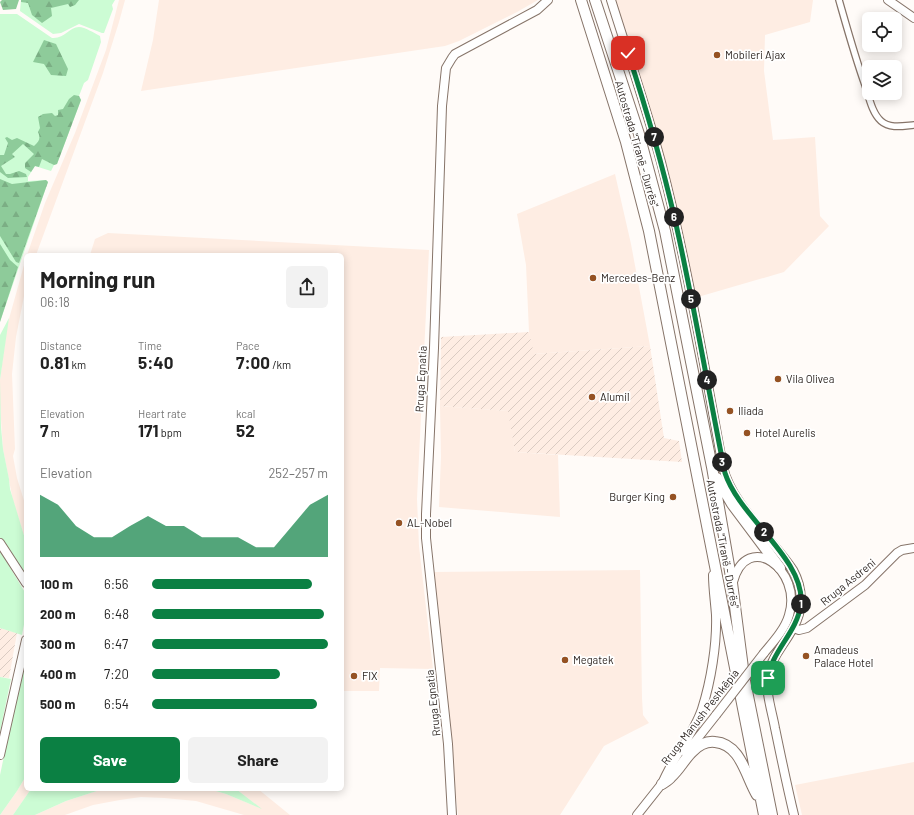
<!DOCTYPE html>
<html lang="en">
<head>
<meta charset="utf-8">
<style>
	body { margin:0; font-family:Barlow,sans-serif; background:#f2f2f2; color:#222; height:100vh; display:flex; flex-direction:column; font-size:15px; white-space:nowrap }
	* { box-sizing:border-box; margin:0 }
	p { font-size:13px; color:#767676 }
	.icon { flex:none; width:22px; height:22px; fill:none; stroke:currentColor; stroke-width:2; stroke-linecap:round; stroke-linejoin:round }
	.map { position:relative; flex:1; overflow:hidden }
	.drawer { position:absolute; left:24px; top:253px; width:320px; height:538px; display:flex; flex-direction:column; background:#fff; border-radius:6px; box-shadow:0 2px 10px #0003 }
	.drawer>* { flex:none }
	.buttons { position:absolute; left:862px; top:12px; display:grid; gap:8px }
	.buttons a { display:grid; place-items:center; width:40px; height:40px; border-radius:6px; background:#fff; box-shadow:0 2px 10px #0003; font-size:20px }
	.pin { position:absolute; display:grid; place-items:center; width:34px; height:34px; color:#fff; margin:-17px; border-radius:8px; box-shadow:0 2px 6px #0006 }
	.km { position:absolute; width:20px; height:20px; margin:-10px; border-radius:50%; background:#222; color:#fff; font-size:11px; line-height:20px; text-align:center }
	.round { display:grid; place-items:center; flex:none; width:42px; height:42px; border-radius:6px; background:#f2f2f2 }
	.overview { display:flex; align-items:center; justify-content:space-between; height:68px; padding:0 16px }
	h1 { font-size:22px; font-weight:700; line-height:30px }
	.figures { display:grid; grid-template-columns:repeat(3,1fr); gap:6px; height:68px; padding:4px 16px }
	.figures div { display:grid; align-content:center }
	.figures b { font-size:17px; font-weight:700 }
	.figures small { font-size:11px; font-weight:400 }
	.figures p { font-size:11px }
	.chart { height:112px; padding:8px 16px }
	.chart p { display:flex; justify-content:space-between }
	.chart svg { width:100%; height:72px; margin-top:4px; fill:#0b8043; opacity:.7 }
	.primary-button { display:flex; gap:8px; margin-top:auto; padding:8px 16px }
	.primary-button a { flex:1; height:46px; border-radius:6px; background:#0b8043; color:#fff; font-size:16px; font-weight:700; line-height:46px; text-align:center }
	.primary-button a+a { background:#f2f2f2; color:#222 }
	ul { padding:0 16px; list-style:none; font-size:13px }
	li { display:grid; grid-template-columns:64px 48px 1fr; align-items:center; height:30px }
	li i { height:10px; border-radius:5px; background:#0b8043 }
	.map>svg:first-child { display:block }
	.built { fill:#feede3 }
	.industrial { fill:url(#industrial-furrows) }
	.green { fill:#ccfcd4 }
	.forest { fill:url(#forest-firs) }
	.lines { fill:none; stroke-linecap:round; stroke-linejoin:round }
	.street-casing { stroke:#867469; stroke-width:8 }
	.secondary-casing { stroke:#867469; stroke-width:10 }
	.highway-casing { stroke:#867469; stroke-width:12 }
	.street { stroke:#fff; stroke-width:5.5 }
	.secondary { stroke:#fff; stroke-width:8 }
	.highway { stroke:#fff; stroke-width:10 }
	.secondary-bridge-casing { stroke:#867469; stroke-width:10; stroke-linecap:butt }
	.secondary-bridge { stroke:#fff; stroke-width:8 }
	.route-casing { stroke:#fff; stroke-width:8 }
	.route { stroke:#0b8043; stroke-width:5 }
	.poi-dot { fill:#955223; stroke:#fff; stroke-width:1.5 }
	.labels { text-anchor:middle; stroke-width:3.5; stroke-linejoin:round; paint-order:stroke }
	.poi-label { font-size:11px; fill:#2f2723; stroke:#fff; text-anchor:start }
	.street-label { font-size:11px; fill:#2f2723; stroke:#fff }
</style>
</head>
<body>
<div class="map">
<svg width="914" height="815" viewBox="0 0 914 815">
	<defs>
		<pattern id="industrial-furrows" width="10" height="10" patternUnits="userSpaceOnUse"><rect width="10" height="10" fill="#feede3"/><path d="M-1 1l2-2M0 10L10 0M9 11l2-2" fill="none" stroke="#dacbc2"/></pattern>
		<pattern id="forest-firs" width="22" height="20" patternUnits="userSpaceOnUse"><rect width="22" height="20" fill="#8ecb9a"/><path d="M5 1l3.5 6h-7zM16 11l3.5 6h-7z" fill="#7bae84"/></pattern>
	</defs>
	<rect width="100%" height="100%" fill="#fffbf8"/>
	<path class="built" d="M119,0H125L119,22L103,73L36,255H27L45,203L75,133L106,50Z
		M159,0H538L517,12L459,41L445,46L141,91L153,40Z
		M611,0H813L810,22L765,35L764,71L773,140L815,137L820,216L829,226L784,272L691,299L675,220Z
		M615,174L631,244L650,346L533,354L529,332L526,265L517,214Z
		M108,233L429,250L417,499L419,546L433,669L380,668L379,691H342V255H90L95,239Z
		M26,258V286L16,337L12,374L15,449L13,456L17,478L26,507V542L13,501L3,449L0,405V380L7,326Z
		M440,406L509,411L515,452L558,455L560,517L439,507L441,457Z
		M640,570L642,698L643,715L649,723L604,746L560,815H458L439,638L440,637L434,572Z
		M914,762V815H802L795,785Z
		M26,776V789H31L25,798L13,815H0L17,791Z
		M103,789H209L226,794L260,808L236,789H258L290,815H244L196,801L164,798L141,797L120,800L93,805L65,815H35L66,801Z"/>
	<path class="industrial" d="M529,332L534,354L650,346L664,438L679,441L682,462L515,452L508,411L440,406L441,337Z
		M0,628L17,633L9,678L0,677Z"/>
	<path class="green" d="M21,0H115L112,5L113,9L104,33H102L79,24L61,33L53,34L20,11Z
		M0,14H17L52,38C65,39 69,27 79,27C85,27 94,33 100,36L101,42L88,80L84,83L79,96L81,100L57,164L54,165L51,171L35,166L28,177V181L46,180L48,182L0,322Z
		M9,318L0,380L1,427L3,449L9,479L10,489L26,542V579L0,538V335Z
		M0,551L26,594V614L22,635L0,628Z
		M26,652V776L17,791L0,815V775Z
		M0,677L11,679L0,732Z
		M31,789H103L66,801L35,815H13Z
		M209,789H236L262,809L226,794Z"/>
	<path class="forest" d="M19,0L16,9L3,10L0,2L2,0Z
		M21,0H79L75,5L70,7L68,4L51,8L52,16L42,23L32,15L28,3L21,2Z
		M44,40L56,44L68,69L66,76L51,75L44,64L33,62Z
		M74,95L79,96L81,100L57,164L54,165L42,159L39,167L35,166L31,172L25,168V163L34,154L23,144L12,154L15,157L1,166L6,174H10L19,171L26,174L27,177L8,178L0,172V155H4L8,143L5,138L7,137L12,140L17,138L34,146C39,141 41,139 38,132L40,128L38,117L43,114L52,113L55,116L58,115V110L63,109L69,99Z
		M0,179L12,184L46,180L48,182L19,263L16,262L0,236Z
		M0,244L10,260L18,267L0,322Z"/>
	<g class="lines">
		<defs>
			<path id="street" d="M839,0C847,28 855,57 865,85C869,97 872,113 881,121C890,129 903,126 914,125"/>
			<path id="secondary" d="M611,0C628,54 646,107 661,162C687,262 704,365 723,467C731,503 772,539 793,570C803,588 804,610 793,628C785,644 772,656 768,674C765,692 772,711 775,728C781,757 787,786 794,815
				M888,0L914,18
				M0,543L26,583
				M733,582C747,529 803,570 789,615C785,629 774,641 764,653
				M794,628L799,630L807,628L865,585L897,553L902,550L914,548
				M686,753L716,715
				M0,755L26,640
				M662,784C672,758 693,736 702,709C711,681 717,644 716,615C715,601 713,588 713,575
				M452,815L448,744L426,538V514L434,348L442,106L446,68L452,58L455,54L537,10L548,0
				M637,815L664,781"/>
			<path id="highway" d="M581,0L626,142L649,231L764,815
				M595,0L639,134L665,231L712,467L732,583L744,676L772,815
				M717,478L732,504L780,568
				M662,784C665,782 669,780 671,777C680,769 685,758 693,751C699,745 707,741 715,742C741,744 746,777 757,795"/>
		</defs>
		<use href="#street" class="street-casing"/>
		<use href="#secondary" class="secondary-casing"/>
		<use href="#highway" class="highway-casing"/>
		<use href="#street" class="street"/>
		<use href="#secondary" class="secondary"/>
		<use href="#highway" class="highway"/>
		<defs>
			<path id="secondary-bridge" d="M716,715L764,653"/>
		</defs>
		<use href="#secondary-bridge" class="secondary-bridge-casing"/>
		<use href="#secondary-bridge" class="secondary-bridge"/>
	</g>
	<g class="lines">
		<defs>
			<path id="route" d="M628,53C646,108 662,163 675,220C694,304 708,389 725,473C739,517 805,559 801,604C797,633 772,650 768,678"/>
		</defs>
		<use href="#route" class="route-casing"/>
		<use href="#route" class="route"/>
	</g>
	<g class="poi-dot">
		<circle cx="717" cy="55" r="4"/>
		<circle cx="593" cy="278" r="4"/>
		<circle cx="778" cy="379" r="4"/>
		<circle cx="592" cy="397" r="4"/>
		<circle cx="730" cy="411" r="4"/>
		<circle cx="747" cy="433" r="4"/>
		<circle cx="673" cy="497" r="4"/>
		<circle cx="399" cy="523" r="4"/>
		<circle cx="806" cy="656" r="4"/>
		<circle cx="565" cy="660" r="4"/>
		<circle cx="354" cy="676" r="4"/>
	</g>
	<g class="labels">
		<g class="poi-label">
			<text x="725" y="59">Mobileri Ajax</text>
			<text x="601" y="282">Mercedes-Benz</text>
			<text x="786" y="383">Vila Olivea</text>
			<text x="600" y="401">Alumil</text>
			<text x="738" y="415">Iliada</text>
			<text x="755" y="437">Hotel Aurelis</text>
			<text x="665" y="501" text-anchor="end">Burger King</text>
			<text x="407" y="527">AL-Nobel</text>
			<text x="814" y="654">Amadeus<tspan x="814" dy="13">Palace Hotel</tspan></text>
			<text x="573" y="664">Megatek</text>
			<text x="362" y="680">FIX</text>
		</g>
		<g class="street-label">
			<text transform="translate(637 144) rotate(74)" y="4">Autostrada "Tiranë - Durrës"</text>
			<text transform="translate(421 379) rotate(-87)" y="4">Rruga Egnatia</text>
			<text transform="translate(723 544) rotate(79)" y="4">Autostrada "Tiranë - Durrës"</text>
			<text transform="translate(848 582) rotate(-39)" y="4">Rruga Asdreni</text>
			<text transform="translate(433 703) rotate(-96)" y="4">Rruga Egnatia</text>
			<text transform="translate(700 717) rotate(-52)" y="4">Rruga Manush Peshkëpia</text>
		</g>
	</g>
</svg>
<div class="buttons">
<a><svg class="icon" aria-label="locate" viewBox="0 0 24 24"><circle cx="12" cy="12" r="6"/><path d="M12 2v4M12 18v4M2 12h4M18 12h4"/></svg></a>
<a><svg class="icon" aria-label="layers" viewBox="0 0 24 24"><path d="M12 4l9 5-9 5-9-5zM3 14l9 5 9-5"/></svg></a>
</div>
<div class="pin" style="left:768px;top:678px;background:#1e9e55"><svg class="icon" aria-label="arrive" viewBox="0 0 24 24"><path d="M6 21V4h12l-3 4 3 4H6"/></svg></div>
<div class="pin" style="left:628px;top:53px;background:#d93025"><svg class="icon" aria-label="check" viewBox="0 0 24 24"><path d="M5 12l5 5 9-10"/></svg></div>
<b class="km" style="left:801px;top:604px">1</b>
<b class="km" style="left:764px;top:532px">2</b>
<b class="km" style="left:722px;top:462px">3</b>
<b class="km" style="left:707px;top:380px">4</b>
<b class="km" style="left:691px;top:299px">5</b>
<b class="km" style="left:674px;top:217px">6</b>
<b class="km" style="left:654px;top:137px">7</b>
<section class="drawer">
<div class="overview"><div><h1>Morning run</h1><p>06:18</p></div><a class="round"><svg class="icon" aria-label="share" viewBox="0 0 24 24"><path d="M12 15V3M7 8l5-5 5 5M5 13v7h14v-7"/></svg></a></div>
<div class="figures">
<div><p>Distance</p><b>0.81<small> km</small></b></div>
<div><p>Time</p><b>5:40</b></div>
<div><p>Pace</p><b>7:00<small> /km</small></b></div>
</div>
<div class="figures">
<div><p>Elevation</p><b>7<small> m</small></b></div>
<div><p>Heart rate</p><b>171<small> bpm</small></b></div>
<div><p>kcal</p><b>52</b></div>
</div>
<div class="chart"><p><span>Elevation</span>252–257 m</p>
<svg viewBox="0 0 160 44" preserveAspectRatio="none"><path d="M0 44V6L10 12L20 25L30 32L40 32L50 25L60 19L70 25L80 25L90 32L100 32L110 32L120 38L130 38L140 25L150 12L160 6V44z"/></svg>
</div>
<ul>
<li><b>100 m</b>6:56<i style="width:91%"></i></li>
<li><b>200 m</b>6:48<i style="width:98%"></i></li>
<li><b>300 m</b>6:47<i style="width:100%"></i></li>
<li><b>400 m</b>7:20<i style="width:73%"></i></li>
<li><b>500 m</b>6:54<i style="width:94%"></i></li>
</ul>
<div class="primary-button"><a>Save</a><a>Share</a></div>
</section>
</div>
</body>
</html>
